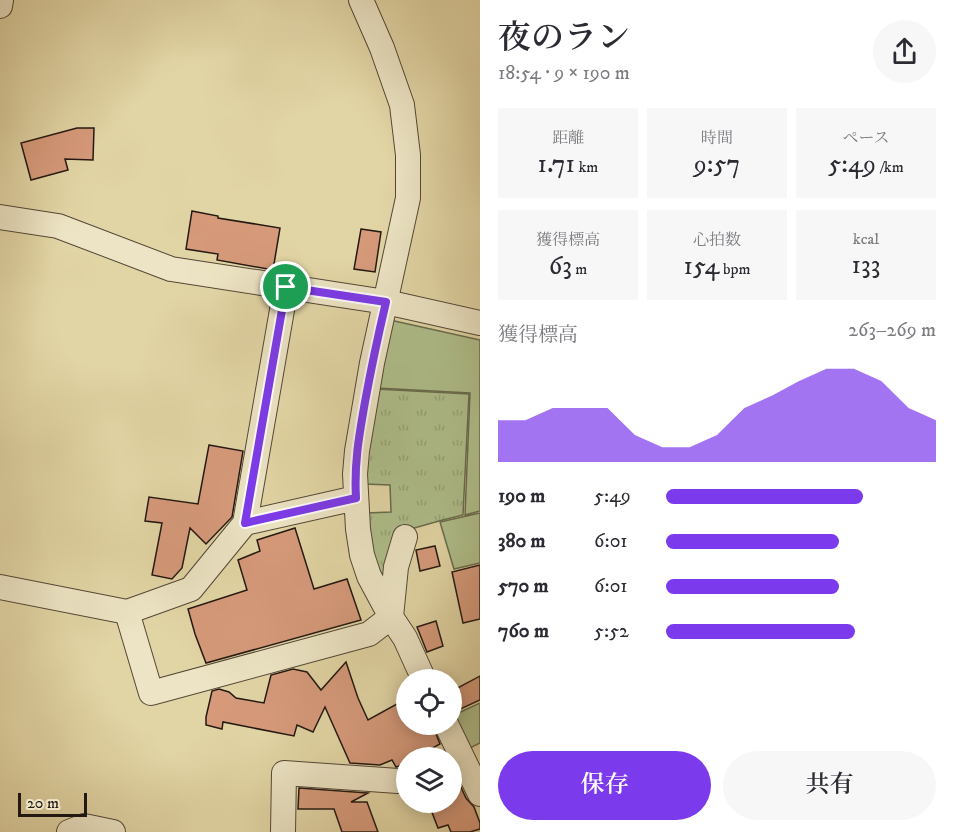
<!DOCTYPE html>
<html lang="ja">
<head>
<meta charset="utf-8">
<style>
	body { margin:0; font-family:"IM FELL DW Pica","Noto Serif JP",serif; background:#f7f7f7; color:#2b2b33; height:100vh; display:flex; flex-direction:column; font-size:22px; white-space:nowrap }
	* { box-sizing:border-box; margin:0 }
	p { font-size:20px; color:#7c7c81 }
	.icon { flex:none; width:33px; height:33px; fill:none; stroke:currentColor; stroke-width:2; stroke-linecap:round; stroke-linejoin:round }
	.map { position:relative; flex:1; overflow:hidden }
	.sheet { display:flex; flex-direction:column; background:#fff; width:474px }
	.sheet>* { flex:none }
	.buttons { position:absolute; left:396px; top:669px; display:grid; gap:12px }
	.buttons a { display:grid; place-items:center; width:66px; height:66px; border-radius:50%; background:#fff; box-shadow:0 3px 15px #0003; font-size:30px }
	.scale { position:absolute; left:18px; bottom:15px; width:69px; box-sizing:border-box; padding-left:6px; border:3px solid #231812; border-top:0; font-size:16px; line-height:21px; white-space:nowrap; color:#231812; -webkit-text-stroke:4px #ece4c4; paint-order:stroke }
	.pin { position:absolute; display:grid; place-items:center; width:51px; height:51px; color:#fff; margin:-26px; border:3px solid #fff; border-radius:50%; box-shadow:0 2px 6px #0007 }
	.round { display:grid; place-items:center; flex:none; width:63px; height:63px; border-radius:32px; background:#f7f7f7 }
	.overview { display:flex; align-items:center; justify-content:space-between; height:102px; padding:0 18px }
	h1 { font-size:33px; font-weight:600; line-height:45px }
	.figures { display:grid; grid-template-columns:repeat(3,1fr); gap:9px; height:102px; padding:6px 18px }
	.figures div { display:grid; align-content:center; border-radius:0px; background:#f7f7f7; text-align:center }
	.figures b { font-size:26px; font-weight:600 }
	.figures small { font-size:16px; font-weight:400 }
	.figures p { font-size:16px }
	.chart { height:168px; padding:12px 18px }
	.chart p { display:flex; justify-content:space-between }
	.chart svg { width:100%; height:108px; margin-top:6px; fill:#7c3aed; opacity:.7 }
	.cta { display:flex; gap:12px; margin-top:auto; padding:12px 18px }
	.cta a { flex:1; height:69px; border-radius:36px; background:#7c3aed; color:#fff; font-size:24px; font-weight:600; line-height:69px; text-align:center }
	.cta a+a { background:#f7f7f7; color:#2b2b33 }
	ul { padding:0 18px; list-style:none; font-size:20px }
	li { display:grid; grid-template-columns:96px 72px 1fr; align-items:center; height:45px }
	li i { height:15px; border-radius:8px; background:#7c3aed }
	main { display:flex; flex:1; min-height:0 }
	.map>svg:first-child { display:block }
	.grass { fill:#aebe8a; stroke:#686b4e; stroke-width:1.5 }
	.park { fill:url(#park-tufts); stroke:#686b4e; stroke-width:1.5 }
	.building { fill:#d69a7b; stroke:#231812; stroke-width:1.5 }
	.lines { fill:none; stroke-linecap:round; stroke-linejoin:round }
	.minor-casing { stroke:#534737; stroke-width:26 }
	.minor { stroke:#ece4c4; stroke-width:24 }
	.route-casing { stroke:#fff; stroke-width:12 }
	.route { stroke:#7c3aed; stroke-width:8 }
</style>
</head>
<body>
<main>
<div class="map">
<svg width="480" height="832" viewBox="0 0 480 832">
	<defs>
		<pattern id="park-tufts" width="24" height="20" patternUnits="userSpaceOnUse" patternTransform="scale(1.5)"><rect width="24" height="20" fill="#aebe8a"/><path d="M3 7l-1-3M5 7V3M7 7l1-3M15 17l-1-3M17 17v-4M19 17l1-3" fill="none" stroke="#95a376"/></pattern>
	</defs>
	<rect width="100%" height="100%" fill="#e2d5a5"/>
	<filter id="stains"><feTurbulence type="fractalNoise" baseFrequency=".00333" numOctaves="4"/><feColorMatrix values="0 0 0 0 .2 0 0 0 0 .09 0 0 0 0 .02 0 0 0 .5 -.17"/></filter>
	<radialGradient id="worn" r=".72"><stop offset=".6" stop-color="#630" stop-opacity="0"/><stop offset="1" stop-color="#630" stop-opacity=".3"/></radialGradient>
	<path class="grass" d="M390,320L480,340V511L465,515L470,393L377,388Z
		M480,513V563L454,569L440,522Z
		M480,703V743L466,750L452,716Z"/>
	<path class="park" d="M376,389L469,394L463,515L439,521L400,532L384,584C372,566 369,535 367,513L391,512L390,485L365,484L367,443Z"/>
	<path class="building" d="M77,128H94L93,160L65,159L68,170L31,180L21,143Z
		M192,211L218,216V218L280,228L273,270L217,260L218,254L186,249Z
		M361,229L381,232L375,272L354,269Z
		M209,445L243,451L232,517L206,544L190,528L182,568L172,579L152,575L162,523L145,521L149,497L198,504Z
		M295,528L314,589L347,579L361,620L206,663L195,634L188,609L247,590L238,560L260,551L257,540Z
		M435,546L440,566L420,571L416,550Z
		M480,565V619L463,623L452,572Z
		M436,621L443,646L427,652L417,627Z
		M346,662L358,698L368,720L406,699V724H432L440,744L415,758H406V762L399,766L396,767L392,760L380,765L350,763L325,707L313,732L297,725L294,736L223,722L222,729L206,725V717L212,691L219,689L229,692L236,698L264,703L271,675L293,669L307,672L321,690Z
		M480,676V700L454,712L452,711V691Z
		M452,768L466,798L474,807L480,823V829L470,832H451L448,825L438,828L428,802H452Z
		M299,788L368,793L351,802H367L378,832H342L334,809H298Z"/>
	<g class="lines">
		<defs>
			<path id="minor" d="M361,0L382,48L402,105L408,155V198L372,363L357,451L355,474L358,529L362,555L369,576L391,617L405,638L424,680
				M0,6L1,0
				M0,217L58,226L171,269L386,302L480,323
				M245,523L356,498
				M0,587L127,612L191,589L245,523L286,287
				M127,612L151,693L369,634L391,617L396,567L405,537
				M446,724L480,794
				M69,832L84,826L113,832
				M283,832L284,773L398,781L406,780"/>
		</defs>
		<use href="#minor" class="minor-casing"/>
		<use href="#minor" class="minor"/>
	</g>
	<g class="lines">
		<defs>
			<path id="route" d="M286,287L386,302C378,336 371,369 365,402C359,436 354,463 356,498L245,523Z"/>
		</defs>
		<use href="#route" class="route-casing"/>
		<use href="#route" class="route"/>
	</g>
	<rect width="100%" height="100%" filter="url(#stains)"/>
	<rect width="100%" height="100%" fill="url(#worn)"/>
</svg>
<div class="buttons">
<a><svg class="icon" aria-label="locate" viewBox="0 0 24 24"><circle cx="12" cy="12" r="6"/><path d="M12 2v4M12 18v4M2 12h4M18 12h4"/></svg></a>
<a><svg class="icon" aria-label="layers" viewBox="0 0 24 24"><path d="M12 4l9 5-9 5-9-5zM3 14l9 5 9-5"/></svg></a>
</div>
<div class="scale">20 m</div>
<div class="pin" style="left:286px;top:287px;background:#1e9e55"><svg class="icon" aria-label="arrive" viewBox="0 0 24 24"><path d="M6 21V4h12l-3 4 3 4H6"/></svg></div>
</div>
<section class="sheet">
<div class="overview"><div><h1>夜のラン</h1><p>18:54 · 9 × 190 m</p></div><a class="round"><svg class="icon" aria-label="share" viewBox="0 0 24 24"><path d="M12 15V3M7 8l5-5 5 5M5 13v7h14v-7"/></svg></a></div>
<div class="figures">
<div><p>距離</p><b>1.71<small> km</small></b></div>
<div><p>時間</p><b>9:57</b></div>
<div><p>ペース</p><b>5:49<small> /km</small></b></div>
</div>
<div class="figures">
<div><p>獲得標高</p><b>63<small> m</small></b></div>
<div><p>心拍数</p><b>154<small> bpm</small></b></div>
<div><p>kcal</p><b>133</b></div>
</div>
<div class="chart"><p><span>獲得標高</span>263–269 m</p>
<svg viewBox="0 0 160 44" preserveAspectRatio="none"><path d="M0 44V27L10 27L20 22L30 22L40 22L50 33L60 38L70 38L80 33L90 22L100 17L110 11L120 6L130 6L140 11L150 22L160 27V44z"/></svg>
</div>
<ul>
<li><b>190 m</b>5:49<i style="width:73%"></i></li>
<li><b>380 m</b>6:01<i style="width:64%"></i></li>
<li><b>570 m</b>6:01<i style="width:64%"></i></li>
<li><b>760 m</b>5:52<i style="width:70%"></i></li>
</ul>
<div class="cta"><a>保存</a><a>共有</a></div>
</section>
</main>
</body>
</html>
